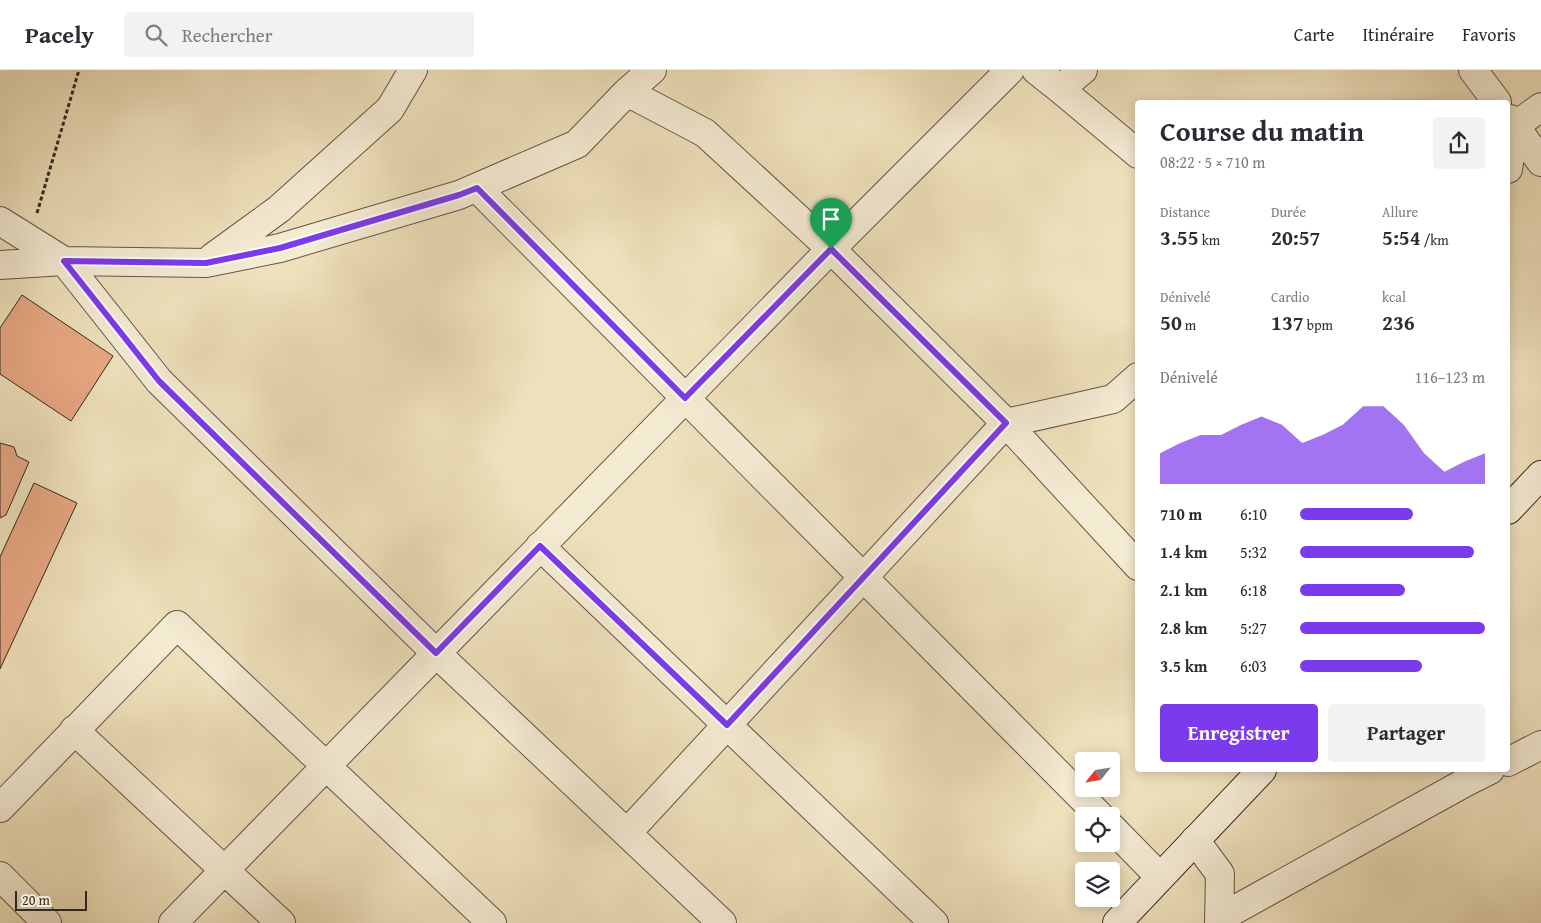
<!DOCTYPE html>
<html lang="fr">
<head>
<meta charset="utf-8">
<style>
	body { margin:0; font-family:"Gentium Book Plus",serif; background:#f2f2f3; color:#2b2b33; height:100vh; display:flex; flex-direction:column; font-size:19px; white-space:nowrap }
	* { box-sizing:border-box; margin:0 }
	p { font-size:16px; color:#7c7c81 }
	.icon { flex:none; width:28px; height:28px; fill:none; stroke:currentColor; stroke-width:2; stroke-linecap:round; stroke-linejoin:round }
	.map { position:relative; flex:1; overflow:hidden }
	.panel { position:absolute; left:1135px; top:30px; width:375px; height:672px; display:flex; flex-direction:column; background:#fff; border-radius:5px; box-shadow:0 2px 12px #0003 }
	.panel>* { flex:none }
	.needle { width:32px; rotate:240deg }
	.fabs { position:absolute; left:1075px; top:682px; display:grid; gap:10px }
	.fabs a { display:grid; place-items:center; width:45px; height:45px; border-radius:5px; background:#fff; box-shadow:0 2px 12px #0003; font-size:25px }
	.scale { position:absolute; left:15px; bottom:12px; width:72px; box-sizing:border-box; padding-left:5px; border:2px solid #342823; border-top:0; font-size:14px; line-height:18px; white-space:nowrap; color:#342823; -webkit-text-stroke:4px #f4ebd3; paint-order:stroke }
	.pin { position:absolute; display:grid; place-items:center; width:42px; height:42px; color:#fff; margin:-51px -21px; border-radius:50% 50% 50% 0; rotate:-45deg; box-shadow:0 0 5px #0007 }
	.pin .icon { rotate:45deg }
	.round { display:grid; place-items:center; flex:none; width:52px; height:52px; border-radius:5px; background:#f2f2f3 }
	.headline { display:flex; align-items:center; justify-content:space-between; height:85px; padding:0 25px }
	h1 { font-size:28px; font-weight:600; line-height:38px }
	.stats { display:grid; grid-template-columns:repeat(3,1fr); gap:8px; height:85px; padding:5px 25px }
	.stats div { display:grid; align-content:center }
	.stats b { font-size:21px; font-weight:600 }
	.stats small { font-size:14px; font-weight:400 }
	.stats p { font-size:14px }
	.chart { height:140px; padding:10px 25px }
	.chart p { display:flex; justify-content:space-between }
	.chart svg { width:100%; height:90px; margin-top:5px; fill:#7c3aed; opacity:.7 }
	.primary-button { display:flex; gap:10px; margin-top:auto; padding:10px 25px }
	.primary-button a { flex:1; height:58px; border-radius:5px; background:#7c3aed; color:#fff; font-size:20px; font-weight:600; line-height:58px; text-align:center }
	.primary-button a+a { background:#f2f2f3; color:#2b2b33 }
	ul { padding:0 25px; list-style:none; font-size:16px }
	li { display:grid; grid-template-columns:80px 60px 1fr; align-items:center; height:38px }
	li i { height:12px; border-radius:6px; background:#7c3aed }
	header { display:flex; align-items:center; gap:30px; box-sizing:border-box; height:70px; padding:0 25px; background:#fff; border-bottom:1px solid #e1e1e2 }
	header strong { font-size:24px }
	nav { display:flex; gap:28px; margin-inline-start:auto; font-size:18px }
	.search { width:350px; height:45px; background:#f2f2f3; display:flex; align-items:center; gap:12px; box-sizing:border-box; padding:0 18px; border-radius:5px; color:#7c7c81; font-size:19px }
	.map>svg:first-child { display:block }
	.building { fill:#e7a883; stroke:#342823 }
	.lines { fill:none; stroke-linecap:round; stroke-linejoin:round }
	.street-casing { stroke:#625649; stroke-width:30 }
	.secondary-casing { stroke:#342823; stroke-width:30 }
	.path { stroke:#342823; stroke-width:3; stroke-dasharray:4 2.5; stroke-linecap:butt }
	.street { stroke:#f4ebd3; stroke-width:28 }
	.secondary { stroke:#f4ebd3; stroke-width:28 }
	.route-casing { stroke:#fff; stroke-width:10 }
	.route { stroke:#7c3aed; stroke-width:6 }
</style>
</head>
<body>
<header>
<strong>Pacely</strong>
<div class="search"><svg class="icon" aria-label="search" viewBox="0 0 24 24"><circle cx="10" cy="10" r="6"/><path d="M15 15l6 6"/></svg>Rechercher</div>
<nav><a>Carte</a><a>Itinéraire</a><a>Favoris</a></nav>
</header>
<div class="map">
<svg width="1541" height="853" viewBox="0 0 1541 853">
	<rect width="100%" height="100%" fill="#eee0bb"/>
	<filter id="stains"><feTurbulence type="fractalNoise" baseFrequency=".004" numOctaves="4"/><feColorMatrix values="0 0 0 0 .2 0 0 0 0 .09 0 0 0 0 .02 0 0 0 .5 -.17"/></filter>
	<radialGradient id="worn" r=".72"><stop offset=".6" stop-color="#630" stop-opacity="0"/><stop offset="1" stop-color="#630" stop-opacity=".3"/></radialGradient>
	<path class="building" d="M22,225L113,286L71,351L0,304V258Z
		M0,373L14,377L17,386L29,392L6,445L0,448Z
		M34,413L77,433L0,599V487Z"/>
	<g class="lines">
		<defs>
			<path id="street" d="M1036,0L1060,19L1138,84
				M1473,0L1497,32
				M1060,19L1083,0
				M627,22L705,63L831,179L1006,353L1138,496
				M1510,49L1541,92
				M1508,99L1515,56L1541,37
				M477,118L1100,746
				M0,151L64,191L159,311L436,583L722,853
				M213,187L279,139L390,39L413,0
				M0,195L64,191L206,193L280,178L459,125L577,74L627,22L652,0
				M540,476L934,853
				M74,660L281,853
				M1508,692L1541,675
				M0,738L177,555L492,853
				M1111,757L1160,807
				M627,763L1006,353L1113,329L1138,307
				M1195,770L1220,804L1219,853
				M0,806L47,853
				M1220,848L1466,712L1490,700
				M173,853L831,179L1010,0"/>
			<path id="secondary" d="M1508,440L1541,405
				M1117,853L1262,700"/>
		</defs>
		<use href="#street" class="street-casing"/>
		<use href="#secondary" class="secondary-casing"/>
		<path class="path" d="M37,143L79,0"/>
		<use href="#street" class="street"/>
		<use href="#secondary" class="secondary"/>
	</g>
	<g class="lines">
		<defs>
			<path id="route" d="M477,118L685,328L831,179L1006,353L727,655L540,476L436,583L159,311L64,191L206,193L280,178L459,125Z"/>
		</defs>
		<use href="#route" class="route-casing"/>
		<use href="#route" class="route"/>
	</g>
	<rect width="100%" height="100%" filter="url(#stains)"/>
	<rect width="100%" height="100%" fill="url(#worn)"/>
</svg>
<div class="fabs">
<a><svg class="needle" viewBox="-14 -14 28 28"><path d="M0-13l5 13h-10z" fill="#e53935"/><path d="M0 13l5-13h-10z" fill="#7c7c81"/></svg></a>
<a><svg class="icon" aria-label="locate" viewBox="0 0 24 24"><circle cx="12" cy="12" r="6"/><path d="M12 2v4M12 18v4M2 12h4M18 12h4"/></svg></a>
<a><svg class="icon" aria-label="layers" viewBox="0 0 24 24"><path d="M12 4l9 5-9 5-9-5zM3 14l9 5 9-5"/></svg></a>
</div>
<div class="scale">20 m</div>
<div class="pin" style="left:831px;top:179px;background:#1e9e55"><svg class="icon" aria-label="arrive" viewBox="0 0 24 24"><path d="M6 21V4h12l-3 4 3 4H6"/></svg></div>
<section class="panel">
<div class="headline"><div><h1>Course du matin</h1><p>08:22 · 5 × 710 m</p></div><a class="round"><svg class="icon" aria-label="share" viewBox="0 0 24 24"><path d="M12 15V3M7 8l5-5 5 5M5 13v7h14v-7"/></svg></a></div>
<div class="stats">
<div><p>Distance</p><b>3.55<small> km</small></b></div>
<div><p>Durée</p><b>20:57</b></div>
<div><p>Allure</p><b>5:54<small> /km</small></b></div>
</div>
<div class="stats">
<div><p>Dénivelé</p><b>50<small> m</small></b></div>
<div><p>Cardio</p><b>137<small> bpm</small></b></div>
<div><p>kcal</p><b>236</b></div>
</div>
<div class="chart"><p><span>Dénivelé</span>116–123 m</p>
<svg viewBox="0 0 160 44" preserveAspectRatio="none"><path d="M0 44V29L10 24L20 20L30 20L40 15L50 11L60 15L70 24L80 20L90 15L100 6L110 6L120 15L130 29L140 38L150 33L160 29V44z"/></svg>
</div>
<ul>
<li><b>710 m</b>6:10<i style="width:61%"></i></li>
<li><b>1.4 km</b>5:32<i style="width:94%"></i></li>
<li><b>2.1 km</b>6:18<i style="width:57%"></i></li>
<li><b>2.8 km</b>5:27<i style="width:100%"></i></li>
<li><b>3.5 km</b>6:03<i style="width:66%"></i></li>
</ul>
<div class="primary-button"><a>Enregistrer</a><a>Partager</a></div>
</section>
</div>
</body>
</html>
